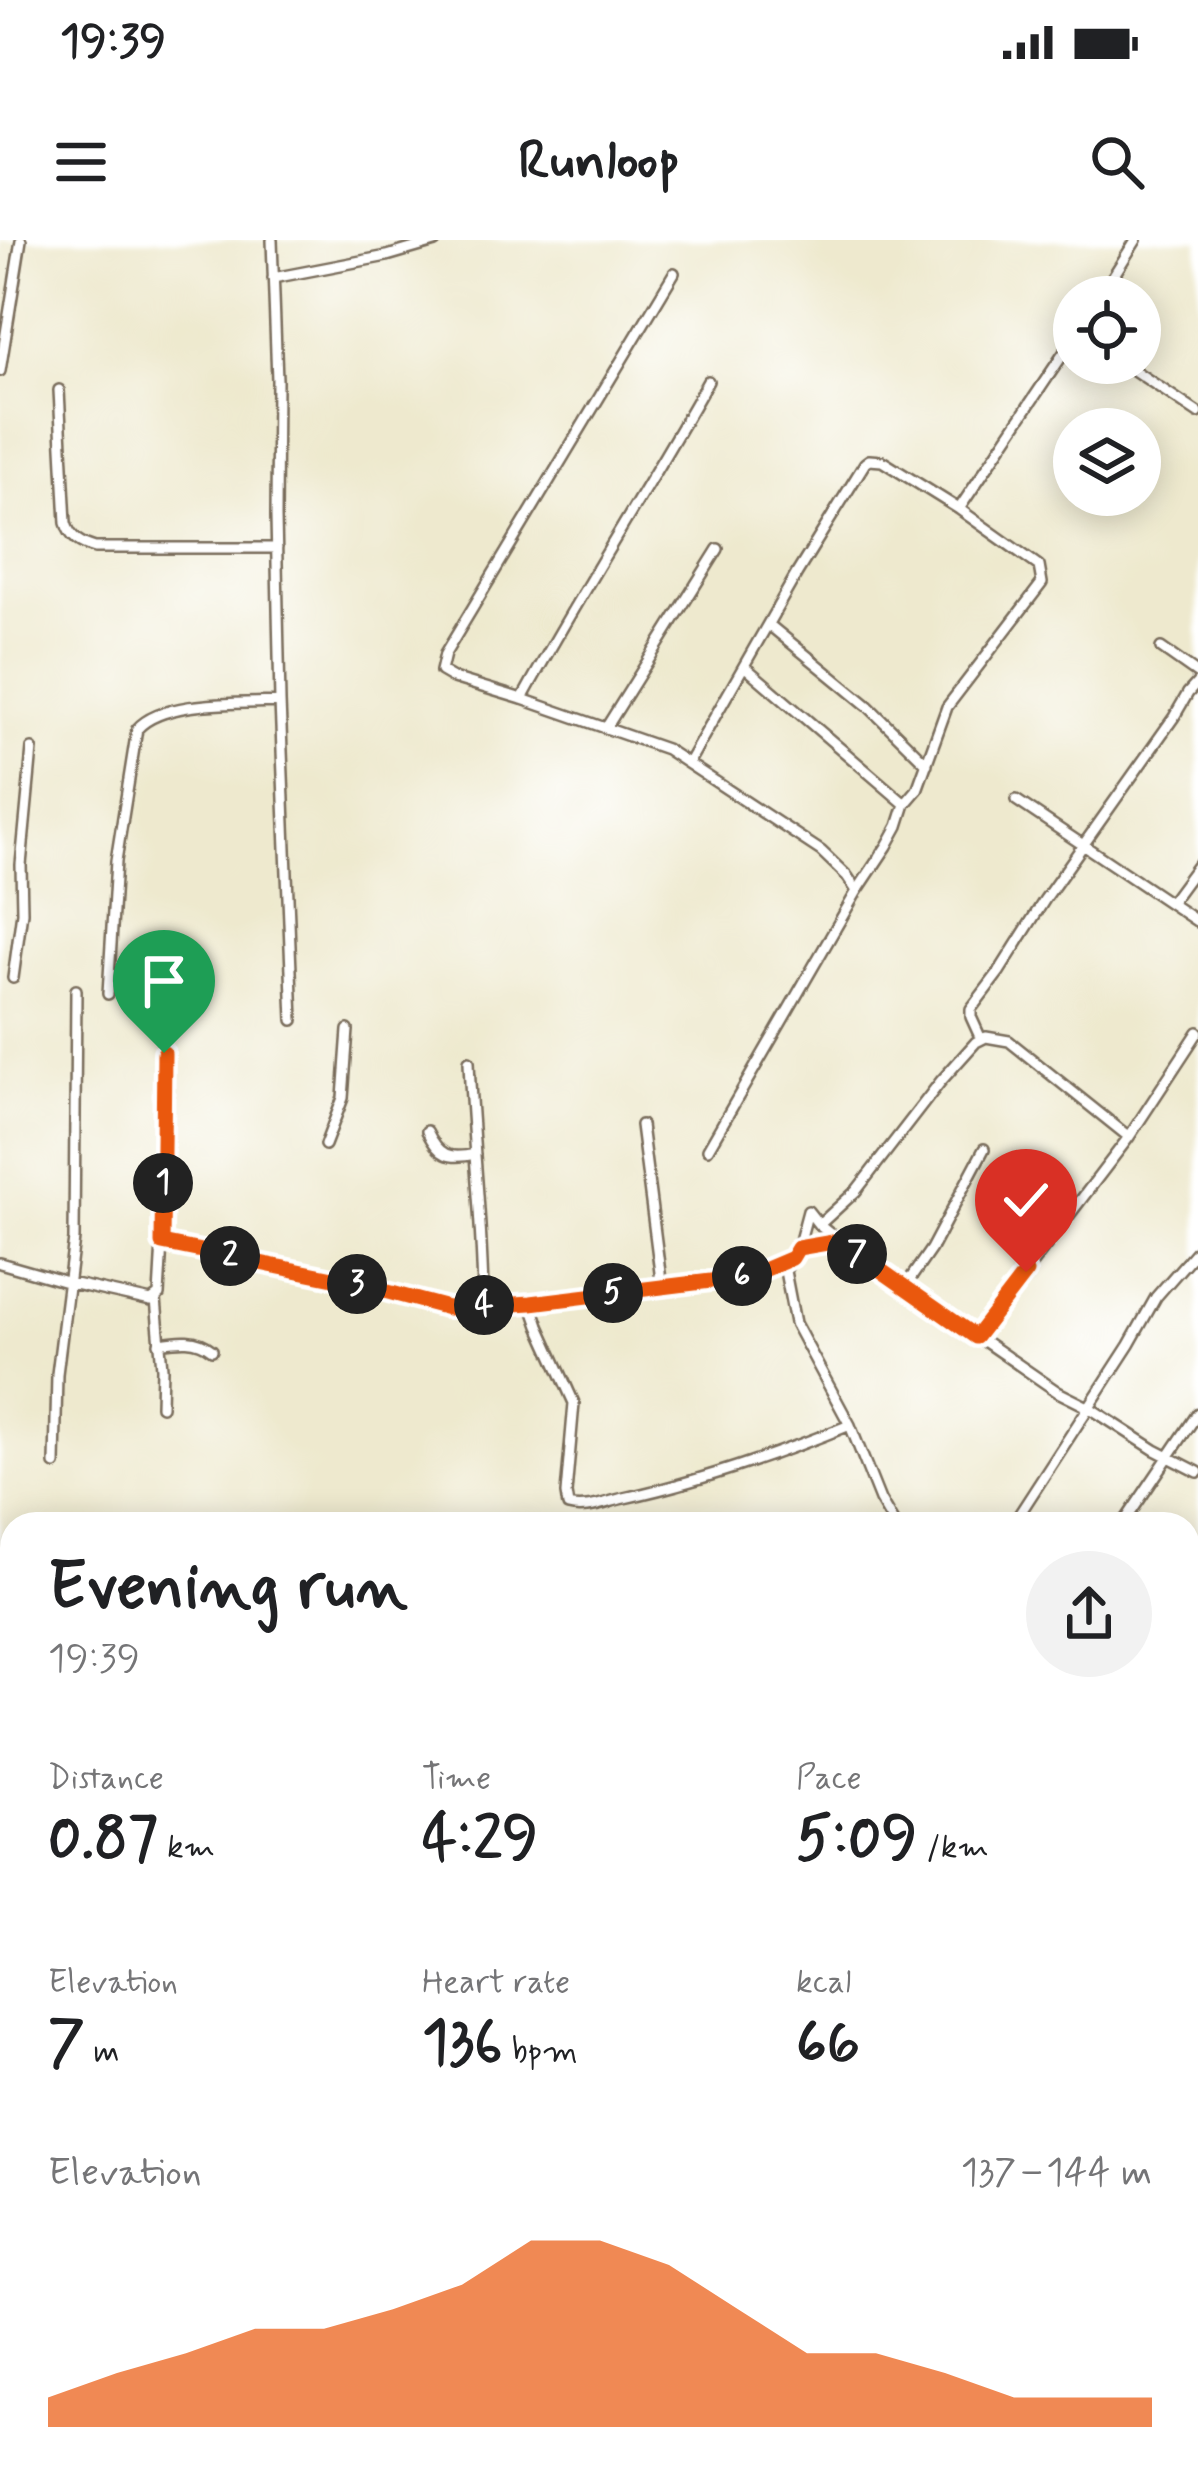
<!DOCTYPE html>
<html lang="en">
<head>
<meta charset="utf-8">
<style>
	body { margin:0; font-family:Mynerve,sans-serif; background:#f2f2f2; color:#202124; height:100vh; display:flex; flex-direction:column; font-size:45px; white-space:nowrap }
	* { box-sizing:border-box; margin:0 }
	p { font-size:39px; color:#757577 }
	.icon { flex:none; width:66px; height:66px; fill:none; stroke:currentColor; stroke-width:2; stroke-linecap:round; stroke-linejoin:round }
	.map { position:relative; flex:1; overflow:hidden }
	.details { position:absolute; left:0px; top:1272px; width:1200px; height:975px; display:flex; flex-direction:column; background:#fff; border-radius:36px 36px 0 0; box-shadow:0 6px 30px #0003 }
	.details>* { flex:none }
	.buttons { position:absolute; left:1053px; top:36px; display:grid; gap:24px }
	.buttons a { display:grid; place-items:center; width:108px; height:108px; border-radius:50%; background:#fff; box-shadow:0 6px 30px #0003; font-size:60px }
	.pin { position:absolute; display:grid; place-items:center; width:102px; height:102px; color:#fff; margin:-123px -51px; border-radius:50% 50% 50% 0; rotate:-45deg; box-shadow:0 0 12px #0007 }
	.pin .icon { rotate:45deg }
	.km { position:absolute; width:60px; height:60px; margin:-30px; border-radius:50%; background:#222; color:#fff; font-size:33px; line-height:60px; text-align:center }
	.round { display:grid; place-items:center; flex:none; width:126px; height:126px; border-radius:63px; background:#f2f2f2 }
	.overview { display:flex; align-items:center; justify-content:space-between; height:204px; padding:0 48px }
	h1 { font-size:66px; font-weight:700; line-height:90px }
	.stats { display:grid; grid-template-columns:repeat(3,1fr); gap:18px; height:204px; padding:12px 48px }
	.stats div { display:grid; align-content:center }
	.stats b { font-size:60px; font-weight:700 }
	.stats small { font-size:33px; font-weight:400 }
	.stats p { font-size:33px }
	.chart { height:336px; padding:24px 48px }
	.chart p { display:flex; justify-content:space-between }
	.chart svg { width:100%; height:216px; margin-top:12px; fill:#ea580c; opacity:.7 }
	.status { display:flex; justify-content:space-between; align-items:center; height:84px; padding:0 60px; background:#fff; direction:ltr }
	.status svg { height:33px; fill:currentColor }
	header { display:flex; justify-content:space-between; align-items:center; height:156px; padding:0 48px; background:#fff; font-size:54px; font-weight:700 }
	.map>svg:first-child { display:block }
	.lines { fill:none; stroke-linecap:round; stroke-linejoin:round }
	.street-casing { stroke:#7a6d5c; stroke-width:14 }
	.street { stroke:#fff; stroke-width:9 }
	.route-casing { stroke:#fff; stroke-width:24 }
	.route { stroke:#ea580c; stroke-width:15 }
</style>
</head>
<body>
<div class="status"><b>19:39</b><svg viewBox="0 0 49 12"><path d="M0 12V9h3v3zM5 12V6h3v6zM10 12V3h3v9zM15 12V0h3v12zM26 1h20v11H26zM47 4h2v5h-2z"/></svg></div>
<header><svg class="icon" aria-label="menu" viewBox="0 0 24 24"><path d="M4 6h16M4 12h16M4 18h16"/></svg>Runloop<svg class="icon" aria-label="search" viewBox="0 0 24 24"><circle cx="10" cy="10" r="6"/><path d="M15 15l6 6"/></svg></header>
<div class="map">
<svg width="1198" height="2246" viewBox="0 0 1198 2246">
	<rect width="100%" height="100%" fill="#fff"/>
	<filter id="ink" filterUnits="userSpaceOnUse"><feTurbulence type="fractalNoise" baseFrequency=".00833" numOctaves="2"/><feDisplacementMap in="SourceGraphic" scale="24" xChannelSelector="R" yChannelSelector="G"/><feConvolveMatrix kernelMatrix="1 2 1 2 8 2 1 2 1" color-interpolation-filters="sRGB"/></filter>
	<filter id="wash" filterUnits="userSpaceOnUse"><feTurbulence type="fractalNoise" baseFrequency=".004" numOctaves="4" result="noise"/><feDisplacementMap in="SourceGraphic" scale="48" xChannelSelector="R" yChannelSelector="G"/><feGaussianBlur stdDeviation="2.7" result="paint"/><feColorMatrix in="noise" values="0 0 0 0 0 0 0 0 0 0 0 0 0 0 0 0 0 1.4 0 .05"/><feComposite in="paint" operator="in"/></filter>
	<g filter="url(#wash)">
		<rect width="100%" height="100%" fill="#eee9ce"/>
	</g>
	<g filter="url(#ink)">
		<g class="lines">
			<defs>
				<path id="street" d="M272,0L277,140L276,277L280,462L293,780
					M674,33L445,414L441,431L453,438L522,459L666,509L821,611L847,636L857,651
					M273,38L387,16L435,2
					M1100,57L1136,0
					M1123,123L1198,173
					M0,131L21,0
					M59,150L66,283C70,298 81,304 95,308H277
					M768,384L868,466L927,524
					M1161,408L1198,434
					M744,426L905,564
					M522,459C581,351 648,248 708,141
					M606,488L718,309
					M689,522L797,333L865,223L869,220L882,221L959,269
					M1016,560L1198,682
					M1170,663L1198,625
					M13,738L22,672L21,625L32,509
					M108,754L116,621L137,489C163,459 242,464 280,462
					M162,763C164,843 163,923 162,1003L343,1040L448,1068L531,1063L662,1048L759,1032L792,1018
					M981,799L971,777V769L999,732L1045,659L1174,477L1188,453L1198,442
					M469,821C472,902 483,983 483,1065
					M641,885L662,1048
					M427,891C439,916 449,920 475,914
					M325,905L343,858L348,790
					M708,909L857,651L887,606L898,586L905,564L917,550L947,467L1042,343L1039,326L959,269L1074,98
					M808,971L819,985L839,1001L1058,1152L1090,1168L1155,1210L1198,1232
					M808,971L798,1008L785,1031L795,1083L850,1185L880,1260L894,1284
					M819,985L856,951L941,841L976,802L986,797L1009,801L1129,897
					M798,1008L839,1001
					M0,1023L70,1043L151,1061L159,1055L162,1003
					M904,1048L931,1009L984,909
					M156,1059L162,1128L161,1166
					M531,1063L539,1086L574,1163L566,1254L568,1266C587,1271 606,1262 624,1258C702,1241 776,1215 850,1185
					M976,1097L1129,897L1198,792
					M159,1103C178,1100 196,1097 212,1110
					M55,1224L57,1134L74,999L76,750
					M1013,1284L1129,1105L1156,1057L1198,1009
					M1123,1284L1198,1173
					M1188,1345L1198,1331
					M0,1410L12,1409
					M0,1500L12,1499
					M0,1589L12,1588
					M0,1773L12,1772
					M0,1871L12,1870
					M1188,1933L1198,1934
					M1188,2034L1198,2035
					M1188,2120L1198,2121
					M1188,2206L1198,2207
					M231,2235L257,2246
					M936,2235L938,2246"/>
			</defs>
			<use href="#street" class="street-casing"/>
			<use href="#street" class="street"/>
		</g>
	</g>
	<g class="lines" filter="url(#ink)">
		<defs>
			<path id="route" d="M164,813L162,1003L343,1040L448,1068L531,1063L719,1040L759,1032L792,1018L798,1008L839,1001L976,1097L1026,1032"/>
		</defs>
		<use href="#route" class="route-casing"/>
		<use href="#route" class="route"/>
	</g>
</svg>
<div class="buttons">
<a><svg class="icon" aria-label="locate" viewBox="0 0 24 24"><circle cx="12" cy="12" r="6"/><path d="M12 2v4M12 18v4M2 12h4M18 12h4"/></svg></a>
<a><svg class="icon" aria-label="layers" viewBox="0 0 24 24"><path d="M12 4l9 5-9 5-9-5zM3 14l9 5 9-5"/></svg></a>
</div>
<div class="pin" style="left:164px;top:813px;background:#1e9e55"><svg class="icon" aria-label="arrive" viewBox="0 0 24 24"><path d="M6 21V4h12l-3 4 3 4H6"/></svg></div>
<div class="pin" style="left:1026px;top:1032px;background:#d93025"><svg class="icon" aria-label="check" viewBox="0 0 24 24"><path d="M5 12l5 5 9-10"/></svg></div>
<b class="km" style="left:163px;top:943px">1</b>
<b class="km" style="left:230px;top:1016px">2</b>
<b class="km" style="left:357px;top:1044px">3</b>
<b class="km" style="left:484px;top:1065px">4</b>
<b class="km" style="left:613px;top:1053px">5</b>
<b class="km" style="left:742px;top:1036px">6</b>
<b class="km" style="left:857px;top:1014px">7</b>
<section class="details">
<div class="overview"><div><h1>Evening run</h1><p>19:39</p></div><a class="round"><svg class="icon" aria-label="share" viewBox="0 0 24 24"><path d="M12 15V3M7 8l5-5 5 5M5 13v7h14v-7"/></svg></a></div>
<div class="stats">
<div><p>Distance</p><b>0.87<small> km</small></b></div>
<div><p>Time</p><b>4:29</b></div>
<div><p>Pace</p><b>5:09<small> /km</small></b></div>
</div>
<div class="stats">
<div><p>Elevation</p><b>7<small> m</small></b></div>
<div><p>Heart rate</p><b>136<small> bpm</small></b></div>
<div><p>kcal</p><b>66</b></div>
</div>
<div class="chart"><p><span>Elevation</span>137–144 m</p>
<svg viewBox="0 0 160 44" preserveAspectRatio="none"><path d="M0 44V38L10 33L20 29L30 24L40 24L50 20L60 15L70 6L80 6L90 11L100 20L110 29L120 29L130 33L140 38L150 38L160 38V44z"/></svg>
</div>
</section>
</div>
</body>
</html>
